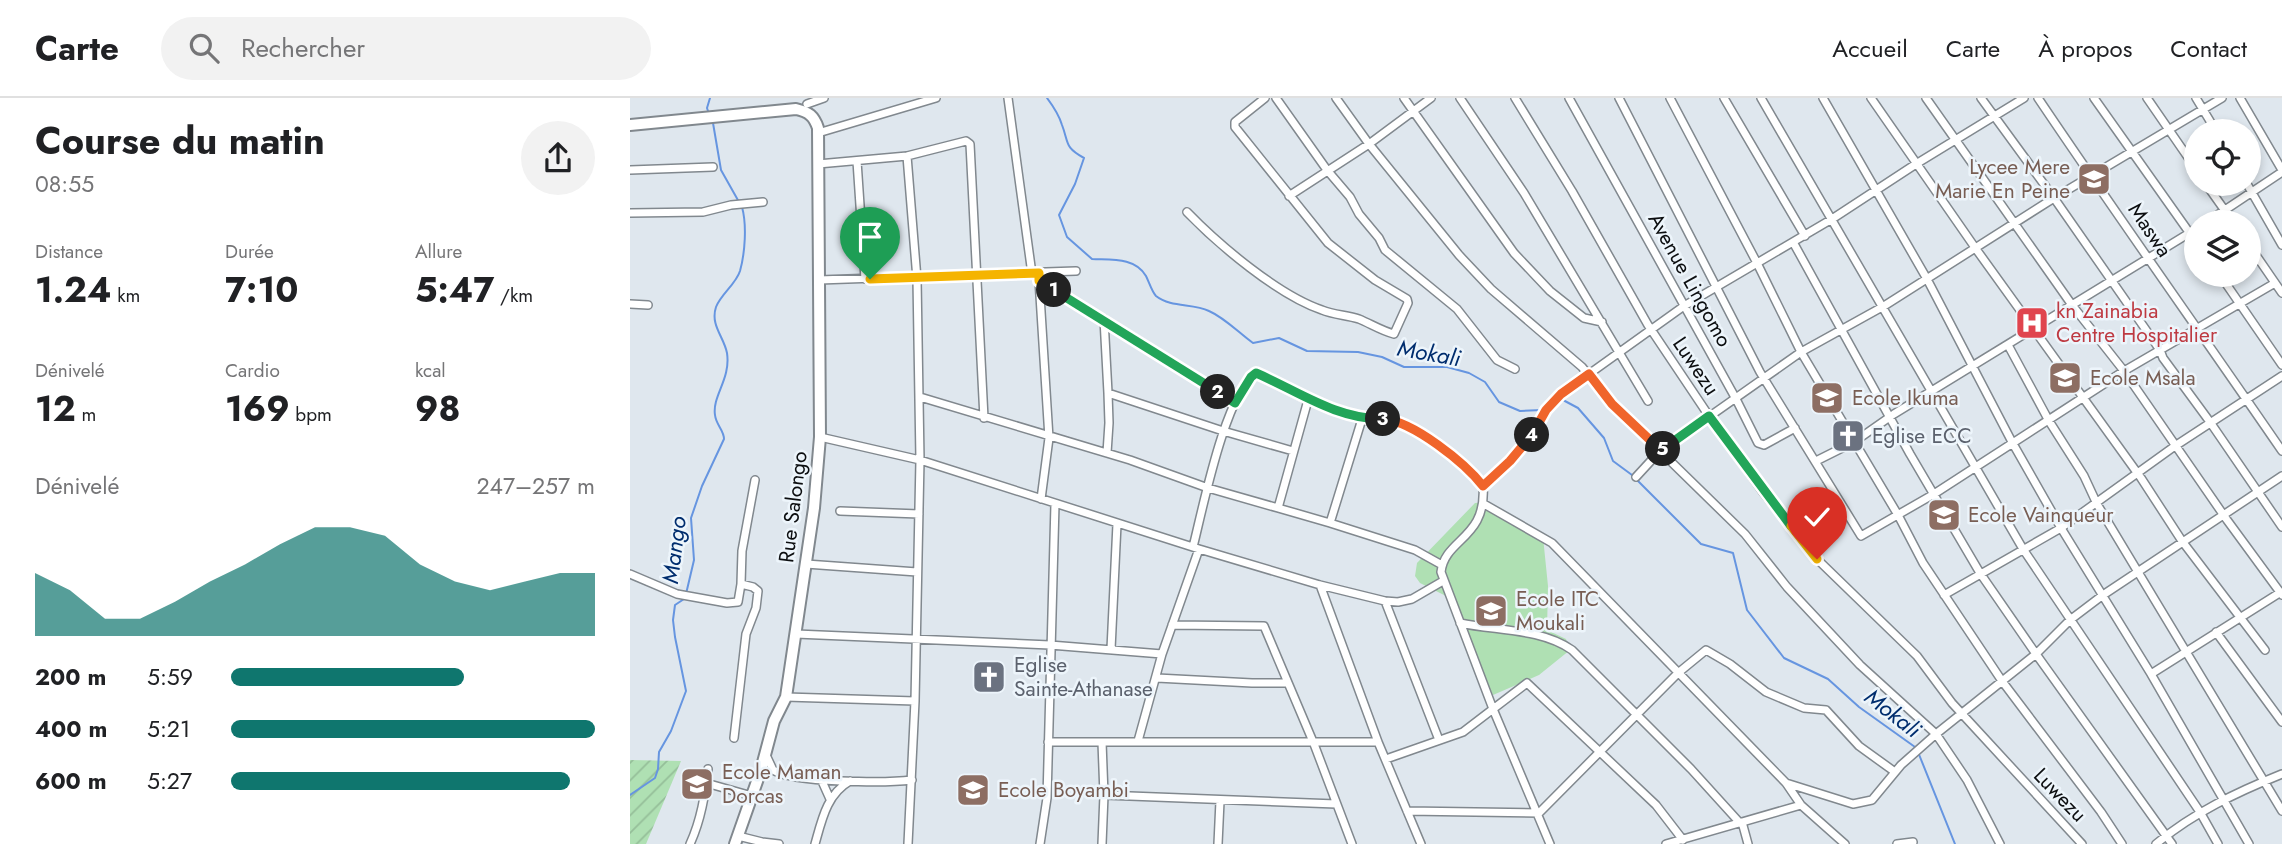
<!DOCTYPE html>
<html lang="fr">
<head>
<meta charset="utf-8">
<style>
	body { margin:0; font-family:Jost,sans-serif; background:#f2f2f2; color:#202124; height:100vh; display:flex; flex-direction:column; font-size:26px; white-space:nowrap }
	* { box-sizing:border-box; margin:0 }
	p { font-size:23px; color:#757577 }
	.icon { flex:none; width:38px; height:38px; fill:none; stroke:currentColor; stroke-width:2; stroke-linecap:round; stroke-linejoin:round }
	.map { position:relative; flex:1; overflow:hidden }
	.panel { display:flex; flex-direction:column; background:#fff; width:630px }
	.panel>* { flex:none }
	.tools { position:absolute; left:1554px; top:21px; display:grid; gap:14px }
	.tools a { display:grid; place-items:center; width:77px; height:77px; border-radius:50%; background:#fff; box-shadow:0 4px 10px #0003; font-size:35px }
	.pin { position:absolute; display:grid; place-items:center; width:60px; height:60px; color:#fff; margin:-72px -30px; border-radius:50% 50% 50% 0; rotate:-45deg; box-shadow:0 0 7px #0007 }
	.pin .icon { rotate:45deg }
	.km { position:absolute; width:35px; height:35px; margin:-18px; border-radius:50%; background:#222; color:#fff; font-size:19px; line-height:35px; text-align:center }
	.round { display:grid; place-items:center; flex:none; width:74px; height:74px; border-radius:37px; background:#f2f2f2 }
	.summary { display:flex; align-items:center; justify-content:space-between; height:119px; padding:0 35px }
	h1 { font-size:38px; font-weight:700; line-height:52px }
	.stats { display:grid; grid-template-columns:repeat(3,1fr); gap:10px; height:119px; padding:7px 35px }
	.stats div { display:grid; align-content:center }
	.stats b { font-size:35px; font-weight:700 }
	.stats small { font-size:19px; font-weight:400 }
	.stats p { font-size:19px }
	.chart { height:196px; padding:14px 35px }
	.chart p { display:flex; justify-content:space-between }
	.chart svg { width:100%; height:126px; margin-top:7px; fill:#0f766e; opacity:.7 }
	ul { padding:0 35px; list-style:none; font-size:23px }
	li { display:grid; grid-template-columns:112px 84px 1fr; align-items:center; height:52px }
	li i { height:18px; border-radius:9px; background:#0f766e }
	header { display:flex; align-items:center; gap:42px; box-sizing:border-box; height:98px; padding:0 35px; background:#fff; border-bottom:2px solid #e0e0e0 }
	header strong { font-size:33px }
	nav { display:flex; gap:38px; margin-inline-start:auto; font-size:24px }
	.search { width:490px; height:63px; background:#f2f2f2; display:flex; align-items:center; gap:18px; box-sizing:border-box; padding:0 24px; border-radius:38px; color:#757577; font-size:26px }
	main { display:flex; flex:1; min-height:0 }
	.map>svg:first-child { display:block }
	.green { fill:#afe0b3 }
	.garden { fill:url(#garden-furrows) }
	.lines { fill:none; stroke-linecap:round; stroke-linejoin:round }
	.stream { stroke:#6695e0; stroke-width:2 }
	.street-casing { stroke:#81888e; stroke-width:10 }
	.secondary-casing { stroke:#81888e; stroke-width:14 }
	.street { stroke:#fff; stroke-width:7 }
	.secondary { stroke:#fff; stroke-width:10 }
	.split-1-casing { stroke:#fff; stroke-width:14 }
	.split-2-casing { stroke:#fff; stroke-width:14 }
	.split-3-casing { stroke:#fff; stroke-width:14 }
	.split-4-casing { stroke:#fff; stroke-width:14 }
	.split-5-casing { stroke:#fff; stroke-width:14 }
	.split-6-casing { stroke:#fff; stroke-width:14 }
	.split-7-casing { stroke:#fff; stroke-width:14 }
	.split-1 { stroke:#f5b400; stroke-width:9 }
	.split-2 { stroke:#22a559; stroke-width:9 }
	.split-3 { stroke:#22a559; stroke-width:9 }
	.split-4 { stroke:#f0652b; stroke-width:9 }
	.split-5 { stroke:#f0652b; stroke-width:9 }
	.split-6 { stroke:#22a559; stroke-width:9 }
	.split-7 { stroke:#f5b400; stroke-width:9 }
	.labels { text-anchor:middle; stroke-width:5; stroke-linejoin:round; paint-order:stroke }
	.education-label { font-size:21px; fill:#785e54; stroke:#edf5fb; text-anchor:start }
	.street-label { font-size:21px; fill:#0c0e10; stroke:#edf5fb }
	.health-label { font-size:21px; fill:#be3a42; stroke:#edf5fb; text-anchor:start }
	.worship-label { font-size:21px; fill:#5b616d; stroke:#edf5fb; text-anchor:start }
	.water-label { font-size:23px; font-style:italic; fill:#002d6e; stroke:#edf5fb }
</style>
</head>
<body>
<header>
<strong>Carte</strong>
<div class="search"><svg class="icon" aria-label="search" viewBox="0 0 24 24"><circle cx="10" cy="10" r="6"/><path d="M15 15l6 6"/></svg>Rechercher</div>
<nav><a>Accueil</a><a>Carte</a><a>À propos</a><a>Contact</a></nav>
</header>
<main>
<section class="panel">
<div class="summary"><div><h1>Course du matin</h1><p>08:55</p></div><a class="round"><svg class="icon" aria-label="share" viewBox="0 0 24 24"><path d="M12 15V3M7 8l5-5 5 5M5 13v7h14v-7"/></svg></a></div>
<div class="stats">
<div><p>Distance</p><b>1.24<small> km</small></b></div>
<div><p>Durée</p><b>7:10</b></div>
<div><p>Allure</p><b>5:47<small> /km</small></b></div>
</div>
<div class="stats">
<div><p>Dénivelé</p><b>12<small> m</small></b></div>
<div><p>Cardio</p><b>169<small> bpm</small></b></div>
<div><p>kcal</p><b>98</b></div>
</div>
<div class="chart"><p><span>Dénivelé</span>247–257 m</p>
<svg viewBox="0 0 160 44" preserveAspectRatio="none"><path d="M0 44V22L10 28L20 38L30 38L40 32L50 25L60 19L70 12L80 6L90 6L100 9L110 19L120 25L130 28L140 25L150 22L160 22V44z"/></svg>
</div>
<ul>
<li><b>200 m</b>5:59<i style="width:64%"></i></li>
<li><b>400 m</b>5:21<i style="width:100%"></i></li>
<li><b>600 m</b>5:27<i style="width:93%"></i></li>
</ul>
</section>
<div class="map">
<svg width="1652" height="746" viewBox="0 0 1652 746">
	<defs>
		<pattern id="garden-furrows" width="10" height="10" patternUnits="userSpaceOnUse" patternTransform="scale(1.75)"><rect width="10" height="10" fill="#afe0b3"/><path d="M-1 1l2-2M0 10L10 0M9 11l2-2" fill="none" stroke="#95bf99"/></pattern>
	</defs>
	<rect width="100%" height="100%" fill="#dfe7ee"/>
	<path class="green" d="M857,404L913,439L918,488L917,532L936,541L940,552L909,577L863,597L816,498L790,485L785,478L787,465L845,405Z"/>
	<path class="garden" d="M0,662L51,663L16,746H0Z"/>
	<g class="lines">
		<path class="stream" d="M417,0C423,8 429,17 432,27C439,45 434,49 454,60L445,86L429,117L437,139L462,161C481,162 505,159 516,178C519,184 522,194 526,198C541,210 563,205 579,213C595,220 609,235 623,245L649,240L677,253L728,254L752,259L774,269H817L839,275L855,284L869,304L890,313L912,312
			M79,16L77,10L80,0
			M83,25L91,72L109,104
			M926,306L933,302L948,310L974,340L983,363L1002,377
			M1006,381L1071,446L1103,455L1117,512L1154,560L1198,581L1229,609L1285,649
			M56,496L64,462L61,420L72,388L94,341C94,332 86,327 85,317C82,298 101,281 97,255C94,239 80,227 86,209C91,196 106,186 110,173C115,155 117,127 112,109
			M1288,654L1325,746
			M0,697L25,680L28,671L29,654L41,633L56,593L45,539L43,522L45,507L54,501"/>
		<defs>
			<path id="street" d="M378,0L402,176
				M646,0L697,72L720,99L729,116L749,140L755,152L827,211L867,262L885,271
				M706,0L739,46L829,157L861,191L952,269L982,306L1115,436L1157,489L1230,567L1306,636L1337,682L1370,746
				M774,0L884,155L920,193L954,220L972,224
				M830,0L894,95L1018,303
				M885,0L942,93L1018,227L1079,318L1133,394L1187,461L1287,558L1322,605L1452,746
				M939,0L1106,301L1128,345L1134,347L1165,330
				M989,0L1130,274L1231,438L1304,396L1494,273L1645,185
				M1040,0L1127,165L1171,254L1268,417L1293,465L1372,583L1471,714L1492,746
				M1094,0L1175,138
				M1131,0L1393,451L1570,714L1588,746
				M1193,0L1297,181L1382,344L1431,430L1521,576L1619,746
				M1241,0L1346,151L1511,380L1552,443L1635,552
				M1296,0L1442,207L1494,273L1597,422L1652,497
				M1351,0L1424,100L1530,252L1533,260L1580,324L1652,429
				M1408,0C1488,119 1571,235 1652,353
				M1464,0L1566,144
				M1517,0L1566,71
				M1566,0L1586,33
				M1610,0L1652,72
				M177,6L194,0
				M188,35L306,0
				M277,58L287,181L290,362L285,603L278,746
				M227,63L235,181
				M188,66L277,58L336,43L340,46L354,320
				M0,72L83,69
				M1576,86L1603,124
				M1617,86L1652,147
				M659,98L739,46L801,0
				M557,114C589,147 648,197 692,212C704,217 717,217 729,221C741,226 752,233 764,236L778,205L777,201L745,182L698,145L605,29V24L635,0
				M0,115L73,114L101,107L133,104
				M1577,124L1652,74
				M1163,144L1280,356L1350,475L1406,556L1542,746
				M1619,147L1652,195
				M1590,177L1652,267
				M189,182L446,173
				M409,182L419,340L411,401
				M409,183L501,238L605,305
				M0,206L18,207
				M474,221L478,295L593,333L663,353
				M1378,247L1419,323L1454,378L1467,406L1652,713
				M290,299L500,362L578,390L648,410
				M678,302L648,410L700,425
				M732,321C741,321 751,319 760,322C792,330 833,362 853,388
				M190,339L290,362L569,451L690,487L755,503L768,504L782,501L813,483
				M477,355L479,325L478,295
				M1186,363L1224,344L1264,316L1566,131
				M1006,379L1029,354L1171,254L1254,208L1424,100L1592,0
				M854,406L922,445L1156,685L1171,707L1215,746
				M210,413L289,416
				M563,449C572,414 596,292 626,276L678,302L732,321L700,425L785,452L812,467
				M176,466L287,474
				M0,476L47,496L97,505L108,504L111,486
				M690,487L748,644L791,746
				M1314,497L1431,430L1545,348L1652,278
				M755,503L809,642
				M830,525C866,533 910,530 942,552L1061,671L1110,725
				M542,527L634,528L684,646L722,746
				M1586,534L1652,624
				M166,536L420,547L532,556
				M481,551L487,426
				M1521,576L1651,494
				M527,580L622,585H658
				M156,599L285,603
				M104,640L116,536L126,510L128,493L123,489L111,486L112,453L125,382
				M508,643L532,556L569,451
				M418,644H748
				M136,657L143,672C163,685 257,685 282,682
				M756,661L833,634L897,585L1026,707L1053,742
				M191,681L200,701
				M76,685L122,698
				M1156,685L1223,706L1242,702L1271,667L1306,636L1406,556L1440,522L1473,497L1652,378
				M474,697L706,706
				M777,713L909,715L1048,575L1076,552L1100,566L1136,594L1174,610L1196,612L1229,648L1265,674
				M1112,724L1118,746
				M108,738L132,744L149,746
				M60,746C71,722 75,697 78,671
				M185,746C192,721 197,696 220,683
				M410,746L417,700L425,406
				M472,746L474,697L472,644
				M588,746L590,703
				M920,746L863,611L811,474C815,440 857,441 853,388L880,363L900,340L916,312L931,297L959,276L1054,208L1202,121L1286,66L1394,0
				M1036,746L1171,707
				M1267,746L1283,744
				M1526,746C1563,715 1607,694 1652,676"/>
			<path id="secondary" d="M0,27L166,11C179,14 184,18 188,30L190,339L184,410L156,599L144,623L131,672L105,746"/>
		</defs>
		<use href="#street" class="street-casing"/>
		<use href="#secondary" class="secondary-casing"/>
		<use href="#street" class="street"/>
		<use href="#secondary" class="secondary"/>
	</g>
	<g class="lines">
		<defs>
			<path id="split-1" d="M240,181L409,175V183L424,192"/>
			<path id="split-2" d="M424,192L588,294"/>
			<path id="split-3" d="M588,294L605,305L621,279L626,275C668,293 706,321 753,321"/>
			<path id="split-4" d="M753,321C783,323 835,365 853,388L880,363L902,337"/>
			<path id="split-5" d="M902,337L916,312L931,296L959,276L982,306L1020,342L1029,354L1033,351"/>
			<path id="split-6" d="M1033,351L1079,318L1161,428"/>
			<path id="split-7" d="M1161,428L1187,461"/>
		</defs>
		<use href="#split-1" class="split-1-casing"/>
		<use href="#split-2" class="split-2-casing"/>
		<use href="#split-3" class="split-3-casing"/>
		<use href="#split-4" class="split-4-casing"/>
		<use href="#split-5" class="split-5-casing"/>
		<use href="#split-6" class="split-6-casing"/>
		<use href="#split-7" class="split-7-casing"/>
		<use href="#split-1" class="split-1"/>
		<use href="#split-2" class="split-2"/>
		<use href="#split-3" class="split-3"/>
		<use href="#split-4" class="split-4"/>
		<use href="#split-5" class="split-5"/>
		<use href="#split-6" class="split-6"/>
		<use href="#split-7" class="split-7"/>
	</g>
	<defs>
		<symbol id="school-square" viewBox="-11 -11 22 22"><rect x="-9" y="-9" width="18" height="18" rx="4" fill="#8d6e63" stroke="#edf5fb"/><path d="M0-5L7-2L0 1L-7-2ZM-4 1L0 2.5L4 1V4Q0 6-4 4Z" fill="#fff"/></symbol>
		<symbol id="hospital-square" viewBox="-11 -11 22 22"><rect x="-9" y="-9" width="18" height="18" rx="4" fill="#e0444e" stroke="#edf5fb"/><path d="M-5-5h3v3.5h4V-5h3V5h-3V1.5h-4V5h-3Z" fill="#fff"/></symbol>
		<symbol id="church-square" viewBox="-11 -11 22 22"><rect x="-9" y="-9" width="18" height="18" rx="4" fill="#6b7280" stroke="#edf5fb"/><path d="M-1.2-6h2.4v3.5h3.3v2.4h-3.3V6h-2.4V-.1h-3.3v-2.4h3.3Z" fill="#fff"/></symbol>
	</defs>
	<g fill-rule="evenodd">
		<use href="#school-square" x="1445" y="62" width="38" height="38"/>
		<use href="#hospital-square" x="1383" y="206" width="38" height="38"/>
		<use href="#school-square" x="1416" y="261" width="38" height="38"/>
		<use href="#school-square" x="1178" y="281" width="38" height="38"/>
		<use href="#church-square" x="1199" y="319" width="38" height="38"/>
		<use href="#school-square" x="1295" y="398" width="38" height="38"/>
		<use href="#school-square" x="842" y="494" width="38" height="38"/>
		<use href="#church-square" x="340" y="560" width="38" height="38"/>
		<use href="#school-square" x="48" y="667" width="38" height="38"/>
		<use href="#school-square" x="324" y="673" width="38" height="38"/>
	</g>
	<g class="labels">
		<g class="education-label">
			<text x="1440" y="76" text-anchor="end">Lycee Mere<tspan x="1440" dy="24">Marie En Peine</tspan></text>
			<text x="1460" y="287">Ecole Msala</text>
			<text x="1222" y="307">Ecole Ikuma</text>
			<text x="1338" y="424">Ecole Vainqueur</text>
			<text x="886" y="508">Ecole ITC<tspan x="886" dy="24">Moukali</tspan></text>
			<text x="92" y="681">Ecole Maman<tspan x="92" dy="24">Dorcas</tspan></text>
			<text x="368" y="699">Ecole Boyambi</text>
		</g>
		<g class="street-label">
			<text transform="translate(1520 132) rotate(56)" y="7">Maswa</text>
			<text transform="translate(1060 182) rotate(61)" y="7">Avenue Lingomo</text>
			<text transform="translate(1066 268) rotate(56)" y="7">Luwezu</text>
			<text transform="translate(163 409) rotate(-83)" y="7">Rue Salongo</text>
			<text transform="translate(1430 697) rotate(46)" y="7">Luwezu</text>
		</g>
		<g class="health-label">
			<text x="1426" y="220">kn Zainabia<tspan x="1426" dy="24">Centre Hospitalier</tspan></text>
		</g>
		<g class="worship-label">
			<text x="1242" y="345">Eglise ECC</text>
			<text x="384" y="574">Eglise<tspan x="384" dy="24">Sainte-Athanase</tspan></text>
		</g>
		<g class="water-label">
			<text transform="translate(799 255) rotate(10)" y="8">Mokali</text>
			<text transform="translate(44 452) rotate(-83)" y="8">Mango</text>
			<text transform="translate(1263 615) rotate(38)" y="8">Mokali</text>
		</g>
	</g>
</svg>
<div class="tools">
<a><svg class="icon" aria-label="locate" viewBox="0 0 24 24"><circle cx="12" cy="12" r="6"/><path d="M12 2v4M12 18v4M2 12h4M18 12h4"/></svg></a>
<a><svg class="icon" aria-label="layers" viewBox="0 0 24 24"><path d="M12 4l9 5-9 5-9-5zM3 14l9 5 9-5"/></svg></a>
</div>
<div class="pin" style="left:240px;top:181px;background:#1e9e55"><svg class="icon" aria-label="arrive" viewBox="0 0 24 24"><path d="M6 21V4h12l-3 4 3 4H6"/></svg></div>
<div class="pin" style="left:1187px;top:461px;background:#d93025"><svg class="icon" aria-label="check" viewBox="0 0 24 24"><path d="M5 12l5 5 9-10"/></svg></div>
<b class="km" style="left:424px;top:192px">1</b>
<b class="km" style="left:588px;top:294px">2</b>
<b class="km" style="left:753px;top:321px">3</b>
<b class="km" style="left:902px;top:337px">4</b>
<b class="km" style="left:1033px;top:351px">5</b>
</div>
</main>
</body>
</html>
